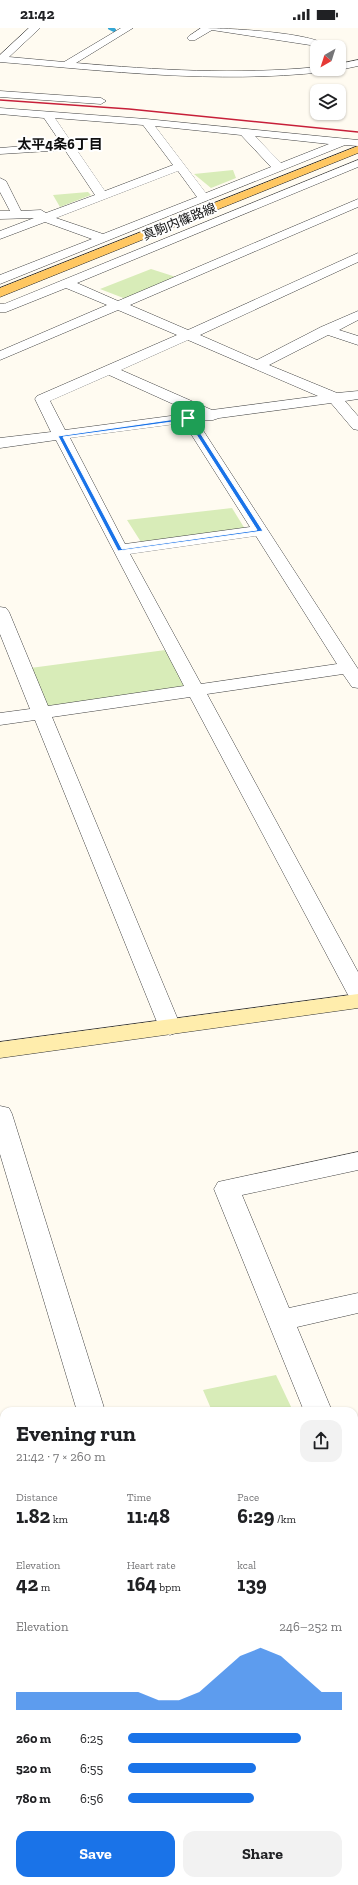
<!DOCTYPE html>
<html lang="en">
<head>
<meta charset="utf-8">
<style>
	body { margin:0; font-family:"Zilla Slab","Noto Sans JP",serif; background:#f2f2f2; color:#202124; height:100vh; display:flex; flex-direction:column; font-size:15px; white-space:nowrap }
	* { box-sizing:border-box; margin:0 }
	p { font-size:13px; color:#757577 }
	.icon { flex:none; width:22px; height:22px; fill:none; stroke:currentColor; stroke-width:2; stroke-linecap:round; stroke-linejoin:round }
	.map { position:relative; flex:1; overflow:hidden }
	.side { position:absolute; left:0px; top:1379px; width:358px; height:478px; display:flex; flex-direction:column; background:#fff; border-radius:12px 12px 0 0; box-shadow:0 1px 3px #0004 }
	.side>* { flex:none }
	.needle { width:26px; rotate:219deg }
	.tools { position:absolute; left:310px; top:12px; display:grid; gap:8px }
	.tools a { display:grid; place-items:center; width:36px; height:36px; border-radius:8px; background:#fff; box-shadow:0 1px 3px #0004; font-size:20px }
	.pin { position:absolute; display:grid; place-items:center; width:34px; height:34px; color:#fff; margin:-17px; border-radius:8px; box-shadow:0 2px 6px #0006 }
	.round { display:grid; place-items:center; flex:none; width:42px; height:42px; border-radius:12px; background:#f2f2f2 }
	.overview { display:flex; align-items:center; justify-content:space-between; height:68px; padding:0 16px }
	h1 { font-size:22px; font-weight:700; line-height:30px }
	.metrics { display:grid; grid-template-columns:repeat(3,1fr); gap:6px; height:68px; padding:4px 16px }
	.metrics div { display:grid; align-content:center }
	.metrics b { font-size:20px; font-weight:700 }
	.metrics small { font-size:11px; font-weight:400 }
	.metrics p { font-size:11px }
	.chart { height:112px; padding:8px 16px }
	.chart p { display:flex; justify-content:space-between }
	.chart svg { width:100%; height:72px; margin-top:4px; fill:#1a73e8; opacity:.7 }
	.action { display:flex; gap:8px; margin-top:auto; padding:8px 16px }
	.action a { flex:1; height:46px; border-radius:12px; background:#1a73e8; color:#fff; font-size:16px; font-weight:700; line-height:46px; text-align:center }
	.action a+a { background:#f2f2f2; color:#202124 }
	ul { padding:0 16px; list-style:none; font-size:13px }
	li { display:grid; grid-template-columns:64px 48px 1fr; align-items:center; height:30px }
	li i { height:10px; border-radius:5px; background:#1a73e8 }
	.status { display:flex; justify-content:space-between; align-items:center; height:28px; padding:0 20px; background:#fff; direction:ltr }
	.status svg { height:11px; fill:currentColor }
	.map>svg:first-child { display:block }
	.green { fill:#d8ecb8 }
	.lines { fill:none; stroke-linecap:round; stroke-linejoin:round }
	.stream { stroke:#35a6d4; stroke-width:4 }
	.street-casing { stroke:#424242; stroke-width:1 }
	.secondary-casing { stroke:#313131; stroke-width:1 }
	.primary-casing { stroke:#202020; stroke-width:1 }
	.street { fill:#fff; fill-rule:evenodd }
	.secondary { fill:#ffedac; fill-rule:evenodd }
	.primary { fill:#ffc761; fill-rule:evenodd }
	.rail { stroke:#c71f39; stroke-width:1.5 }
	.route { fill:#1a73e8; stroke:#fff; fill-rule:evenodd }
	.labels { text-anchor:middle; stroke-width:4; stroke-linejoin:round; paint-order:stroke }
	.far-street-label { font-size:13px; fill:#0f0f0f; stroke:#fff }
	.far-neighbourhood-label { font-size:14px; font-weight:bold; fill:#0f0f0f; stroke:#fff }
</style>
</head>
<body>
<div class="status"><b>21:42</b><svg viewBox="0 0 49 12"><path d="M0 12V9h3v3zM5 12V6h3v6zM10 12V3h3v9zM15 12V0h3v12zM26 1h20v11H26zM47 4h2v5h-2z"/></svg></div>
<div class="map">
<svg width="358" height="1857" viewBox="0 0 358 1857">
	<rect width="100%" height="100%" fill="#fffbf1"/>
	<path class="green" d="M233,142L236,150L211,160L194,146Z
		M88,164L91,167L60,179L53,167Z
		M151,241L176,249L126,271L100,261Z
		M232,480L245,501L141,514L127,492Z
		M173,621L195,663L41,684L23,641Z
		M276,1347L293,1383H212L203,1362Z"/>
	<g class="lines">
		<path class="stream" d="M110,0L114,2"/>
		<defs>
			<path id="street" d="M29,0H40L9,29L64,34L121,0H133L76,35C157,42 237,47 317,39V41H329L324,44C215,56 109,43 0,34V27Z
				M201,0C223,0 316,4 329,19L317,20L310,17L212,2L195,12H189L187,10L189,8Z
				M358,32V38L339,42L335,41H339V36Z
				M0,63L101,70L106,73L101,76L0,69Z
				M0,80L146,91L358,112V118L345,117L0,256V247L92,211L45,194L0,211V203L34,190L0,191V183H10L0,164V150L6,153L21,183L41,182L46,185L95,167L65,122L0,126V120L61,115L44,90L0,86ZM55,90L143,97L173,137L105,163ZM155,98L241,107L271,139L206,165ZM255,108L329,116L281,135ZM178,143L197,169L103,206L56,190Z
				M358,132V139L77,255L118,273L358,171V179L130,277L188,302L358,225V234L200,307L257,332L321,299L358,283V292L339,302L358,308V317L328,307L269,337L337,365L358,363V371L345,373L358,388V402L353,401L331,375L219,390L213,392L197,393L358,641V660L352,659L343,646L207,666L358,944V972L350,970L347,965L190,669L52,689L181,999L178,1004L170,1007L162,1004L159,999L35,692L0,697V685L30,681L0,606V579L6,580L9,584L48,678L184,658L56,412L0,420V410L51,404L35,371L37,368L177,307L118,282L0,332V323L107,277L66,260L6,284H0V276H4ZM188,312L318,368L212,382L121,342ZM109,347L193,385L65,402L50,373ZM184,395L250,499L125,516L70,410ZM256,508L337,636L201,656L130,526Z
				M0,1078L9,1080L12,1086L105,1383H77L0,1126Z
				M358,1124V1142L242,1167L289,1280L358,1265V1285L297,1299L332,1383H304L214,1161L218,1154L227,1152Z
				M354,1460L358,1462V1495L354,1493Z
				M358,1566V1594L354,1595V1567Z
				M4,1628V1658L0,1659V1629Z
				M0,1819L4,1821V1853H20L21,1857H0Z
				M218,1853H252L253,1857H219Z"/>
			<path id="secondary" d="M358,966V980L0,1030V1014Z"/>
			<path id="primary" d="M358,118V125L0,269V260Z"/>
		</defs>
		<use href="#street" class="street-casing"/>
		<use href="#secondary" class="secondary-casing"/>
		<use href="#primary" class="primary-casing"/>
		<use href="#street" class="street"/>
		<use href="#secondary" class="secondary"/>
		<use href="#primary" class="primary"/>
		<path class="rail" d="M0,72L129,81L358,104"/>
	</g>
	<path class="route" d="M190,389L263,503L118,523L58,408ZM187,392L257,502L122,521L63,409Z"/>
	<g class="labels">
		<g class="far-street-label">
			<text transform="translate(179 193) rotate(-22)" y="5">真駒内篠路線</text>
		</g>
		<g class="far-neighbourhood-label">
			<text x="60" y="121">太平4条6丁目</text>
		</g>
	</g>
</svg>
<div class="tools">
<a><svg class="needle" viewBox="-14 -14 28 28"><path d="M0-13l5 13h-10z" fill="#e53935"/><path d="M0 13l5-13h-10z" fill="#757577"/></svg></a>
<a><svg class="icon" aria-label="layers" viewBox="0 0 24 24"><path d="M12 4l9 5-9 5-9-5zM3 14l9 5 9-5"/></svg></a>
</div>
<div class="pin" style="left:188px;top:390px;background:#1e9e55"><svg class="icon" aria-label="arrive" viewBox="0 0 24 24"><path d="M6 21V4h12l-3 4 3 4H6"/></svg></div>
<section class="side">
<div class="overview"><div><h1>Evening run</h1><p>21:42 · 7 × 260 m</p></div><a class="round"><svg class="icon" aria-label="share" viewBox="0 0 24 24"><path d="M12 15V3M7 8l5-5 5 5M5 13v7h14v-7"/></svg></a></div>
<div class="metrics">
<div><p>Distance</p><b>1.82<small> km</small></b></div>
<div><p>Time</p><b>11:48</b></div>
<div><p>Pace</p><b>6:29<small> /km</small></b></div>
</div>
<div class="metrics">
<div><p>Elevation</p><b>42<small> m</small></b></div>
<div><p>Heart rate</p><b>164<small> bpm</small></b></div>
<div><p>kcal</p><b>139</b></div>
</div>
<div class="chart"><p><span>Elevation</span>246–252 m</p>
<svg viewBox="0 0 160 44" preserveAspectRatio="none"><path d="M0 44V33L10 33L20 33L30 33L40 33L50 33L60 33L70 38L80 38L90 33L100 22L110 11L120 6L130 11L140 22L150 33L160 33V44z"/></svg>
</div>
<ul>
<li><b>260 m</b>6:25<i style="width:81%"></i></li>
<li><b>520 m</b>6:55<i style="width:60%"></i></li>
<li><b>780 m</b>6:56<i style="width:59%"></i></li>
</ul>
<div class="action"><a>Save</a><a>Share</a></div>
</section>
</div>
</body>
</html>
